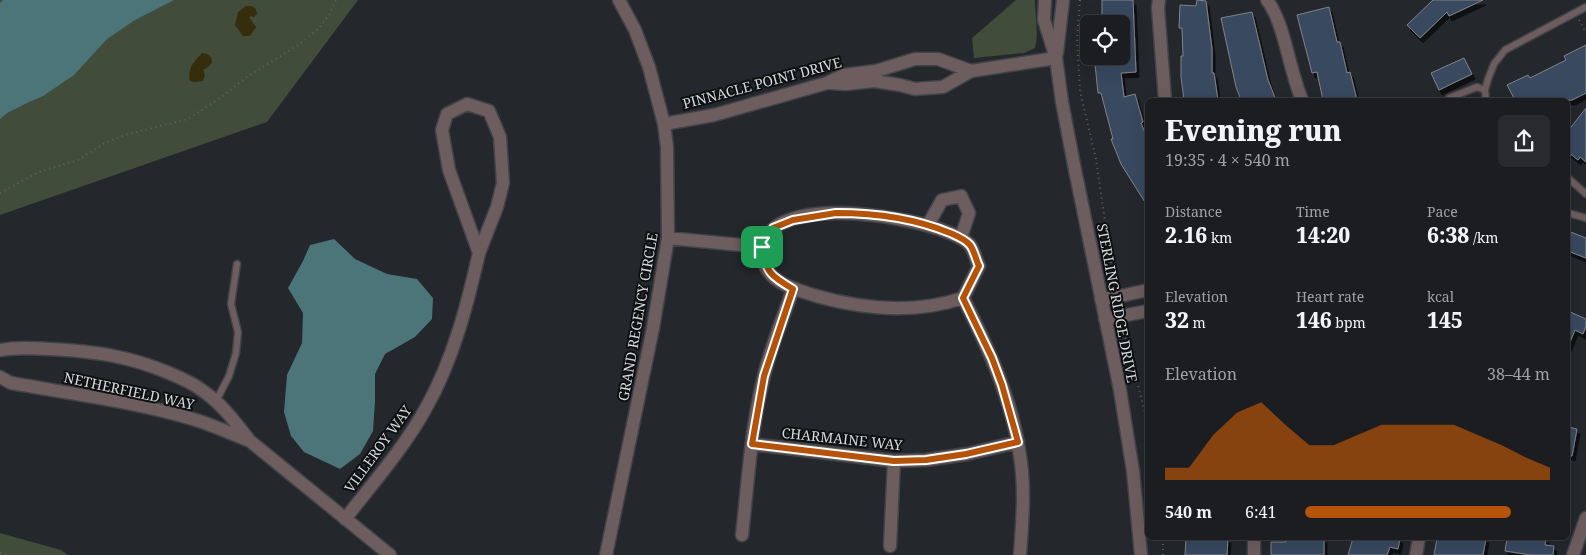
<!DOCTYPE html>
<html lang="en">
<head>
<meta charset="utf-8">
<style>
	body { margin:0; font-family:"Noto Serif",serif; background:#282a2d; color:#f1f3f6; height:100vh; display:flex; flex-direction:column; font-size:19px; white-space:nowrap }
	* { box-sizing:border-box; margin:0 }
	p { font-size:16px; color:#a0a2a5 }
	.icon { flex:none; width:28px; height:28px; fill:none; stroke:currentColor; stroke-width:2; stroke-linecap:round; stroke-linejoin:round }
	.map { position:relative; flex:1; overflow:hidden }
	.side { position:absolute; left:1145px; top:98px; width:425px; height:442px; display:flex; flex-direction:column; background:#1b1d20; border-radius:8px; box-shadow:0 5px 20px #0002,0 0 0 1px #393b3e }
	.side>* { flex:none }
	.fabs { position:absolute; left:1080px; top:15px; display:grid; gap:10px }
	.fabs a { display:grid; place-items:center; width:50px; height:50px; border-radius:8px; background:#1b1d20; box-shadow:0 5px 20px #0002,0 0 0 1px #393b3e; font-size:25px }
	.pin { position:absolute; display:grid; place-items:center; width:42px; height:42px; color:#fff; margin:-21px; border-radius:10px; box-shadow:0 2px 8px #0006 }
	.round { display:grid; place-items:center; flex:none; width:52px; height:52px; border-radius:8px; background:#282a2d }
	.overview { display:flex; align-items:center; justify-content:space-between; height:85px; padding:0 20px }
	h1 { font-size:28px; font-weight:800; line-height:38px }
	.metrics { display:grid; grid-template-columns:repeat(3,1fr); gap:8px; height:85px; padding:5px 20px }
	.metrics div { display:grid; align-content:center }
	.metrics b { font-size:21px; font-weight:800 }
	.metrics small { font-size:14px; font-weight:400 }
	.metrics p { font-size:14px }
	.chart { height:140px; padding:10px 20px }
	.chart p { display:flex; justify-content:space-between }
	.chart svg { width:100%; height:90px; margin-top:5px; fill:#b45309; opacity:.7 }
	ul { padding:0 20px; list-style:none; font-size:16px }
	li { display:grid; grid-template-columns:80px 60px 1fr; align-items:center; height:38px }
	li i { height:12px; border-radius:6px; background:#b45309 }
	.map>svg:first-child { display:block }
	.green { fill:#414d3a }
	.sand { fill:#362d0d }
	.water { fill:#4c757a }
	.building { fill:#384860; stroke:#80848a; filter:url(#shadow) }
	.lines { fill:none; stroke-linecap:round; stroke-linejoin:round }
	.service-casing { stroke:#404347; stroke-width:9 }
	.minor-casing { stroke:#404347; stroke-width:15 }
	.tertiary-casing { stroke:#404347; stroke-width:15 }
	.path { stroke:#5f6266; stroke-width:2; stroke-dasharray:1 4; stroke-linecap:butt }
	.service { stroke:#6d5d5f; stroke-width:6 }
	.minor { stroke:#6d5d5f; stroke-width:12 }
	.tertiary { stroke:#6d5d5f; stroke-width:12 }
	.route-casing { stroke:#fff; stroke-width:10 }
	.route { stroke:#b45309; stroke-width:6 }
	.labels { text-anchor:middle; stroke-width:4; stroke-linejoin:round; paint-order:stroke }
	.street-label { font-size:14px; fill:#d6d9dc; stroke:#0e1012 }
</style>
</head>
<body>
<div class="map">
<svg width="1586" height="555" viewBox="0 0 1586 555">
	<defs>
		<filter id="shadow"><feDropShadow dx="3" dy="5" stdDeviation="0" flood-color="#0009"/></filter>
	</defs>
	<rect width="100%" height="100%" fill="#24272b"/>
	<path class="green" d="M0,0H358L267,122L0,215Z
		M1016,0H1035C1035,16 1039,33 1035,48L1024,53L974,58L972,38Z
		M0,533L61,550L68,555H0Z"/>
	<path class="sand" d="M246,6H252L256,9L257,14L254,17L251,16L249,17L256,27L250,36H243L235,25L238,12Z
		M202,53L207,54L211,57L212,63L208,67L203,70L205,75L203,81L194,82L190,81C187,68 194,62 202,53Z"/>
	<path class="water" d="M3,0H174L135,20L107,39L74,75L43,96L27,103L7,113L0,119V3Z
		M334,239L355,259L387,274L417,279L433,298L432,319L415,337L385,354L375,374V401L373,431L360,454L340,469L304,452L291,436L284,412L287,375L302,343L303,313L288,288L303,261L310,245Z"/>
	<path class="building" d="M1102,0H1133L1136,72L1121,73L1124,97L1135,94L1143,122L1141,123L1148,140V207L1121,164L1111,139H1113L1101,93H1098L1095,64H1100V56H1121V22L1102,23Z
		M1197,0L1206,1L1212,49V73H1214L1218,100H1184L1181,77V56H1183L1182,28H1179L1180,5L1196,6Z
		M1433,0H1483L1449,16L1447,12L1420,38L1407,25Z
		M1329,7L1337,42H1340L1347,73L1350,72L1357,100H1323L1317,72L1312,73L1297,15Z
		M1252,12L1268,80L1276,100H1241L1236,87L1221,18Z
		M1586,45V93L1572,100H1515L1507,85L1528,75L1530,78L1566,60L1564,56Z
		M1464,58L1472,74L1439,90L1431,73Z
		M1586,108V162L1580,157L1578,160L1568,152V131Z
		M1568,231L1586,238V258L1568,251Z
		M1568,311L1586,319V326L1583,334L1575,330L1568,347Z
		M1568,427L1577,429L1572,456L1568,455Z
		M1186,538H1228L1227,555H1185Z
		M1286,538H1324V555H1271V542H1286Z
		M1353,538H1400L1398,549L1390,547L1387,555H1348Z
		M1437,538H1486L1483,555H1434Z
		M1507,538H1546L1545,545L1554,546L1553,555H1531L1505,551Z"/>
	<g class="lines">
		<defs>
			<path id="service" d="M1449,98L1477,87L1485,90
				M1486,100L1485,90L1488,79L1494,64L1505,50L1586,7
				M1568,178L1586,194
				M1568,213L1586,218
				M216,401L229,376L236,353L238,332L231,304L237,264"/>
			<path id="minor" d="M1159,0L1158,8L1165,100
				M1267,0C1285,24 1289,70 1302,100
				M829,83L846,84L874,81L900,85L915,89L943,87L971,71L1056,58
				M467,104L489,111L500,137L503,183L497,207L479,253L449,170L442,130L447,114Z
				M664,124L714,115L827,83L844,75L876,71L915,59H938L971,71
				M928,225L942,200L961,196L969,213L961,238
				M668,238L762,247
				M762,247C765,242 769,232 774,228C809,201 908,216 947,232C955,235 964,238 970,245C974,250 976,260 979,266L963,298
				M762,247C762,253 762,261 765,266C774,284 795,289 813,295C861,309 915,314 963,298
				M963,298C990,351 1014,404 1021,463C1025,494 1022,525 1020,555
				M1101,299L1116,297L1148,290
				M1105,319L1148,311
				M0,350C17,347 33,348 50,349C93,351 129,356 169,373C181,378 193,383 203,391C222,404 236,423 250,441C232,434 215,426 196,420C136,402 73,394 11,383L0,377
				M250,441L390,555
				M752,444L894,461L926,460L967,454L1018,442
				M345,519C373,483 404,448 426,408C453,360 467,306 479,253
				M742,535C748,482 751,427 764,376C771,346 783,318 793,289
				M890,546L894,461
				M606,555L653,328L668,238L667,147L664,124L649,67L635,30L619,0
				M1254,555V538
				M1416,555L1419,538
				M1573,555L1586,518"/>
			<path id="tertiary" d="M1045,0L1044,20L1056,58L1062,102L1074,165L1120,390L1133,471L1141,555
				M1057,53L1063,0"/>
		</defs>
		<use href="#service" class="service-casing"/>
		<use href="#minor" class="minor-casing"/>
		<use href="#tertiary" class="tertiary-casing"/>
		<path class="path" d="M1080,0L1077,38L1080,91L1096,159L1114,284
			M1579,20L1586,33
			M0,193L39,172L78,160L105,143L125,135L188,119L223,96L248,76L300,44L319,28L329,15L336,0
			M1123,328L1148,424
			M0,553L6,555
			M1163,555V538"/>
		<use href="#service" class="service"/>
		<use href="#minor" class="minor"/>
		<use href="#tertiary" class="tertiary"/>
	</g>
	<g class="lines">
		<defs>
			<path id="route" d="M836,213C875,213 914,218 950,233C957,236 965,239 970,245C974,250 976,260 979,266L963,298L992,358L1002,385L1018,442L966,454L926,460L894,461L752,444L764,376L793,289C771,276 766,273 762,247L773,228L793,220Z"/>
		</defs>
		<use href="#route" class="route-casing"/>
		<use href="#route" class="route"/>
	</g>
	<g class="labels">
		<g class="street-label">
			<text transform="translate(762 83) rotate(-15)" y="5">PINNACLE POINT DRIVE</text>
			<text transform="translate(1117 303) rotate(79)" y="5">STERLING RIDGE DRIVE</text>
			<text transform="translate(638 317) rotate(-80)" y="5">GRAND REGENCY CIRCLE</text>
			<text transform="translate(129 391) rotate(12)" y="5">NETHERFIELD WAY</text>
			<text transform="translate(842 439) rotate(6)" y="5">CHARMAINE WAY</text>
			<text transform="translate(378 449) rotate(-54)" y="5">VILLEROY WAY</text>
		</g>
	</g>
</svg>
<div class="fabs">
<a><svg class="icon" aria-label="locate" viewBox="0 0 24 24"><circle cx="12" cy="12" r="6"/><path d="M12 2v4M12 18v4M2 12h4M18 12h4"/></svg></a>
</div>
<div class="pin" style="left:762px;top:247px;background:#1e9e55"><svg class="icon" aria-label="arrive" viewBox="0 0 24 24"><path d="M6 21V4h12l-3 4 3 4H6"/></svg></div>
<section class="side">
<div class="overview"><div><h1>Evening run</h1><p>19:35 · 4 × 540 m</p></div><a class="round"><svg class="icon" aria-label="share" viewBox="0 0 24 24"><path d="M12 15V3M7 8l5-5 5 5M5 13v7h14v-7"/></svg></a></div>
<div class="metrics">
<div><p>Distance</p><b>2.16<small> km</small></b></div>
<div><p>Time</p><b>14:20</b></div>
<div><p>Pace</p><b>6:38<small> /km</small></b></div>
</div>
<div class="metrics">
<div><p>Elevation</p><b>32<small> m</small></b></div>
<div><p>Heart rate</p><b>146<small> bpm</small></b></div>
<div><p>kcal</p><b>145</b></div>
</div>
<div class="chart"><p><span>Elevation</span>38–44 m</p>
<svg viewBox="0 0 160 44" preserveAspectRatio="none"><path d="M0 44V38L10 38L20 22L30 11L40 6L50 17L60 27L70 27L80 22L90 17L100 17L110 17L120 17L130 22L140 27L150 33L160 38V44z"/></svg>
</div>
<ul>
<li><b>540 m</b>6:41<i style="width:84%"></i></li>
</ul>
</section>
</div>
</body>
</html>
